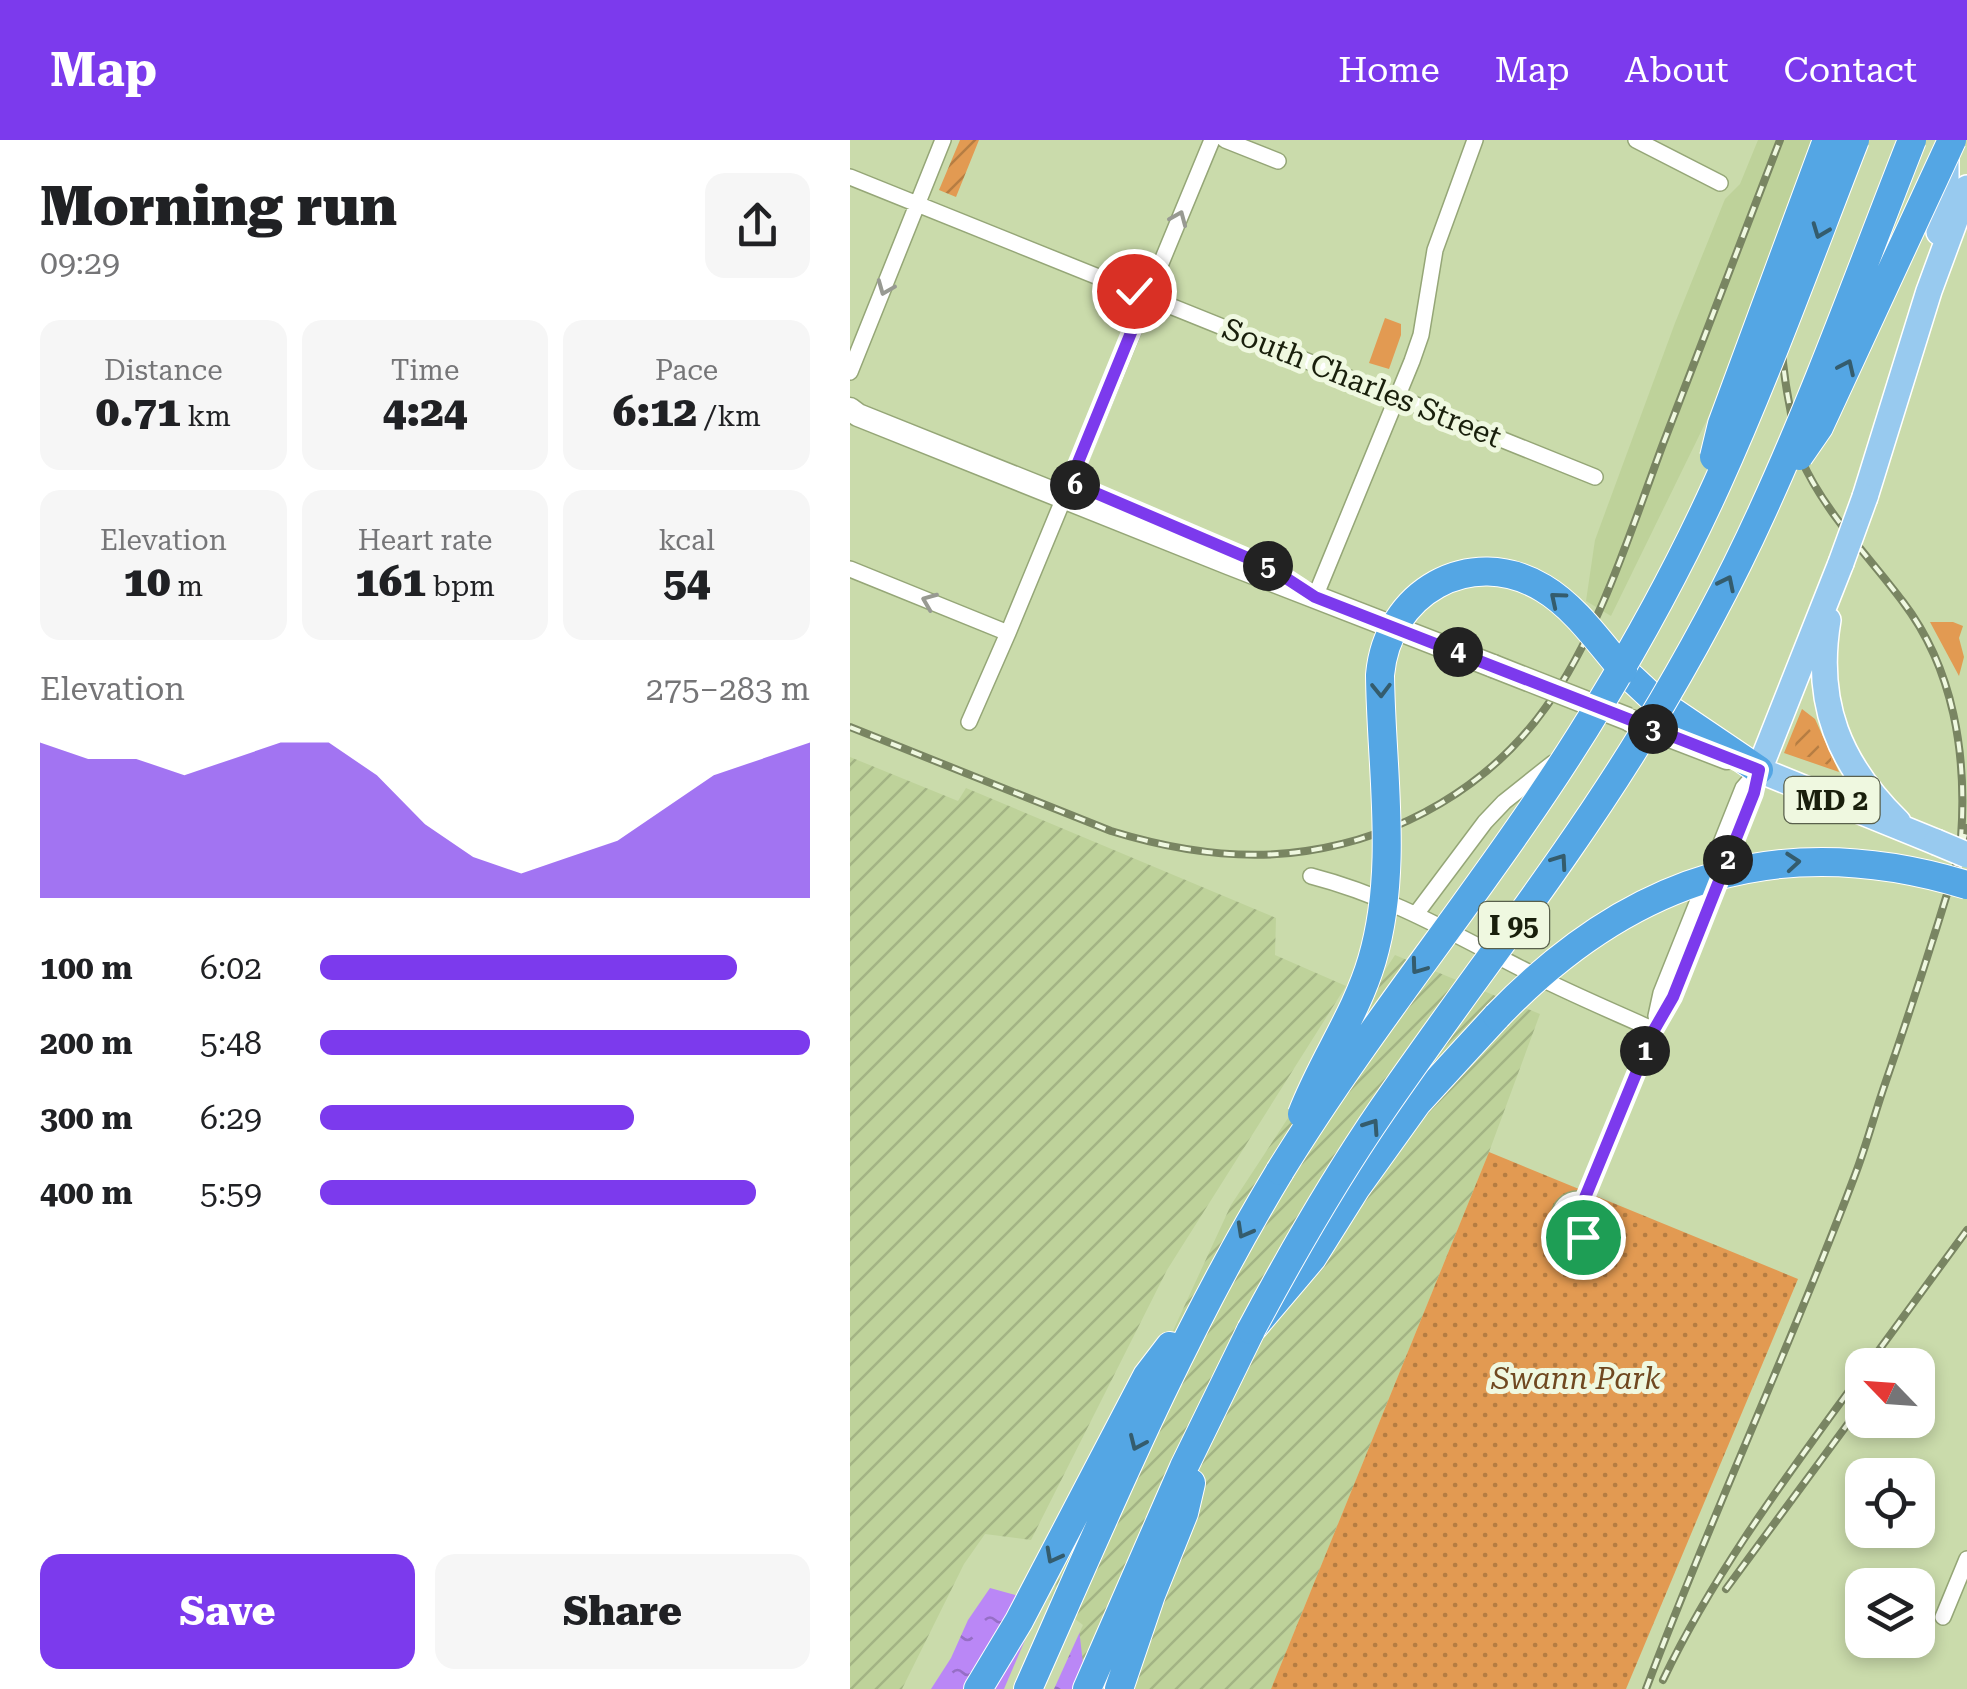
<!DOCTYPE html>
<html lang="en">
<head>
<meta charset="utf-8">
<style>
	body { margin:0; font-family:"Roboto Serif",serif; background:#f6f6f6; color:#202124; height:100vh; display:flex; flex-direction:column; font-size:38px; white-space:nowrap }
	* { box-sizing:border-box; margin:0 }
	p { font-size:32px; color:#757577 }
	.icon { flex:none; width:55px; height:55px; fill:none; stroke:currentColor; stroke-width:2; stroke-linecap:round; stroke-linejoin:round }
	.map { position:relative; flex:1; overflow:hidden }
	.details { display:flex; flex-direction:column; background:#fff; width:850px }
	.details>* { flex:none }
	.needle { width:65px; rotate:295deg }
	.fabs { position:absolute; left:995px; top:1208px; display:grid; gap:20px }
	.fabs a { display:grid; place-items:center; width:90px; height:90px; border-radius:20px; background:#fff; box-shadow:0 5px 15px #0003; font-size:50px }
	.pin { position:absolute; display:grid; place-items:center; width:85px; height:85px; color:#fff; margin:-42px; border:5px solid #fff; border-radius:50%; box-shadow:0 2px 10px #0007 }
	.km { position:absolute; width:50px; height:50px; margin:-25px; border-radius:50%; background:#222; color:#fff; font-size:28px; line-height:50px; text-align:center }
	.round { display:grid; place-items:center; flex:none; width:105px; height:105px; border-radius:20px; background:#f6f6f6 }
	.head { display:flex; align-items:center; justify-content:space-between; height:170px; padding:0 40px }
	h1 { font-size:55px; font-weight:800; line-height:75px }
	.stats { display:grid; grid-template-columns:repeat(3,1fr); gap:15px; height:170px; padding:10px 40px }
	.stats div { display:grid; align-content:center; border-radius:20px; background:#f6f6f6; text-align:center }
	.stats b { font-size:42px; font-weight:800 }
	.stats small { font-size:28px; font-weight:400 }
	.stats p { font-size:28px }
	.chart { height:280px; padding:20px 40px }
	.chart p { display:flex; justify-content:space-between }
	.chart svg { width:100%; height:180px; margin-top:10px; fill:#7c3aed; opacity:.7 }
	.button { display:flex; gap:20px; margin-top:auto; padding:20px 40px }
	.button a { flex:1; height:115px; border-radius:20px; background:#7c3aed; color:#fff; font-size:40px; font-weight:800; line-height:115px; text-align:center }
	.button a+a { background:#f6f6f6; color:#202124 }
	ul { padding:0 40px; list-style:none; font-size:32px }
	li { display:grid; grid-template-columns:160px 120px 1fr; align-items:center; height:75px }
	li i { height:25px; border-radius:12px; background:#7c3aed }
	header { display:flex; align-items:center; gap:60px; box-sizing:border-box; height:140px; padding:0 50px; background:#7c3aed; color:#fff }
	header strong { font-size:48px }
	nav { display:flex; gap:55px; margin-inline-start:auto; font-size:35px }
	main { display:flex; flex:1; min-height:0 }
	.map>svg:first-child { display:block }
	.built { fill:#bed29a }
	.industrial { fill:url(#industrial-furrows) }
	.grass { fill:#e29a52 }
	.park { fill:url(#park-dots) }
	.garden { fill:url(#garden-furrows) }
	.water { fill:url(#water-ripples) }
	.pier { fill:#cadbab }
	.lines { fill:none; stroke-linecap:round; stroke-linejoin:round }
	.minor-casing { stroke:#95a677; stroke-width:18 }
	.secondary-casing { stroke:#95a677; stroke-width:25 }
	.primary-casing { stroke:#fff; stroke-width:28 }
	.motorway-casing { stroke:#fff; stroke-width:30 }
	.minor { stroke:#fff; stroke-width:15 }
	.secondary { stroke:#fff; stroke-width:22 }
	.primary { stroke:#98caef; stroke-width:25 }
	.motorway { stroke:#54a6e4; stroke-width:28 }
	.rail-casing { stroke:#798562; stroke-width:8 }
	.rail { stroke:#eff8e0; stroke-width:4; stroke-dasharray:11; stroke-linecap:butt }
	.secondary-bridge-casing { stroke:#95a677; stroke-width:25; stroke-linecap:butt }
	.primary-bridge-casing { stroke:#fff; stroke-width:28; stroke-linecap:butt }
	.motorway-bridge-casing { stroke:#fff; stroke-width:30; stroke-linecap:butt }
	.secondary-bridge { stroke:#fff; stroke-width:22 }
	.primary-bridge { stroke:#98caef; stroke-width:25 }
	.motorway-bridge { stroke:#54a6e4; stroke-width:28 }
	.oneway { stroke:#989a92 }
	.oneway2 { stroke:#345c6d }
	.route-casing { stroke:#fff; stroke-width:20 }
	.route { stroke:#7c3aed; stroke-width:12 }
	.labels { text-anchor:middle; stroke-width:10; stroke-linejoin:round; paint-order:stroke }
	.shield { fill:#eff8e0; stroke:#59604c; stroke-width:2.5 }
	.shield-label { font-size:28px; font-weight:bold; fill:#191f0c }
	.street-label { font-size:30px; fill:#191f0c; stroke:#eff8e0 }
	.park-label { font-size:30px; font-style:italic; fill:#704820; stroke:#eff8e0 }
</style>
</head>
<body>
<header>
<strong>Map</strong>
<nav><a>Home</a><a>Map</a><a>About</a><a>Contact</a></nav>
</header>
<main>
<section class="details">
<div class="head"><div><h1>Morning run</h1><p>09:29</p></div><a class="round"><svg class="icon" aria-label="share" viewBox="0 0 24 24"><path d="M12 15V3M7 8l5-5 5 5M5 13v7h14v-7"/></svg></a></div>
<div class="stats">
<div><p>Distance</p><b>0.71<small> km</small></b></div>
<div><p>Time</p><b>4:24</b></div>
<div><p>Pace</p><b>6:12<small> /km</small></b></div>
</div>
<div class="stats">
<div><p>Elevation</p><b>10<small> m</small></b></div>
<div><p>Heart rate</p><b>161<small> bpm</small></b></div>
<div><p>kcal</p><b>54</b></div>
</div>
<div class="chart"><p><span>Elevation</span>275–283 m</p>
<svg viewBox="0 0 160 44" preserveAspectRatio="none"><path d="M0 44V6L10 10L20 10L30 14L40 10L50 6L60 6L70 14L80 26L90 34L100 38L110 34L120 30L130 22L140 14L150 10L160 6V44z"/></svg>
</div>
<ul>
<li><b>100 m</b>6:02<i style="width:85%"></i></li>
<li><b>200 m</b>5:48<i style="width:100%"></i></li>
<li><b>300 m</b>6:29<i style="width:64%"></i></li>
<li><b>400 m</b>5:59<i style="width:89%"></i></li>
</ul>
<div class="button"><a>Save</a><a>Share</a></div>
</section>
<div class="map">
<svg width="1117" height="1549" viewBox="0 0 1117 1549">
	<defs>
		<pattern id="industrial-furrows" width="10" height="10" patternUnits="userSpaceOnUse" patternTransform="scale(2.5)"><rect width="10" height="10" fill="#bed29a"/><path d="M-1 1l2-2M0 10L10 0M9 11l2-2" fill="none" stroke="#a3b484"/></pattern>
		<pattern id="park-dots" width="8" height="8" patternUnits="userSpaceOnUse" patternTransform="scale(2.5)"><rect width="8" height="8" fill="#e29a52"/><path d="M2 2h.1M6 6h.1" fill="none" stroke="#b67d42" stroke-width="1.8" stroke-linecap="round"/></pattern>
		<pattern id="garden-furrows" width="10" height="10" patternUnits="userSpaceOnUse" patternTransform="scale(2.5)"><rect width="10" height="10" fill="#e29a52"/><path d="M-1 1l2-2M0 10L10 0M9 11l2-2" fill="none" stroke="#b67d42"/></pattern>
		<pattern id="water-ripples" width="26" height="14" patternUnits="userSpaceOnUse" patternTransform="scale(2.5)"><rect width="26" height="14" fill="#ba87f6"/><path d="M2 4q2-2 4 0t4 0M15 11q2-2 4 0t4 0" fill="none" stroke="#966ec6"/></pattern>
	</defs>
	<rect width="100%" height="100%" fill="#cadbab"/>
	<path class="built" d="M908,0H979L933,124L761,476L736,461L745,400L825,183L875,59L890,44Z"/>
	<path class="industrial" d="M0,617L108,661L116,648L426,778L425,815L496,846L317,1130L181,1400L135,1394L114,1424L52,1549H0Z
		M545,815L690,874L639,1012L421,1549H236L197,1464L381,1065Z"/>
	<path class="grass" d="M535,178L551,184V195L539,229L519,223Z
		M1080,482H1103L1113,486L1109,498L1114,517L1109,536Z
		M952,569L965,579L989,632L934,613Z"/>
	<path class="park" d="M639,1012L948,1139L776,1549H421Z"/>
	<path class="garden" d="M110,0H129L106,57L89,50Z
		M956,586C969,597 964,608 981,618V627L967,619L950,615L945,610L946,594Z"/>
	<path class="water" d="M140,1448L197,1464L229,1489L236,1549H81L101,1518L118,1480Z"/>
	<path class="pier" d="M193,1458L200,1460L233,1485L204,1549H154Z"/>
	<g class="lines">
		<defs>
			<path id="minor" d="M375,0L428,21
				M786,0L870,43
				M0,37L745,337
				M0,232L93,0
				M0,429L158,493
				M465,457L562,221L571,195L585,110L625,0
				M119,582L158,493L362,0
				M461,736C542,757 605,795 678,832C719,853 762,871 804,890
				M566,774L635,682L654,662L703,623
				M806,876L811,853L893,648L908,631
				M709 1078a19 19 0 1 1 38 0a19 19 0 1 1-38 0Z
				M734,1060L804,890L823,857L904,653L909,630
				M1093,1477L1117,1419"/>
			<path id="secondary" d="M0,269L8,275L378,423L643,526
				M781,581L877,618"/>
			<path id="primary" d="M1089,92L1096,53V13
				M1015,357L1079,151L1117,48
				M991,423L909,630L1086,702
				M978,480C964,563 989,624 1048,682"/>
			<path id="motorway" d="M773,530L804,559L909,630
				M128,1549L169,1481L297,1236L320,1206
				M178,1549C256,1373 330,1196 430,1031
				M237,1549L334,1327L401,1190L462,1118L506,1048L567,963L647,876
				M269,1549L301,1455L334,1373L341,1343"/>
		</defs>
		<use href="#minor" class="minor-casing"/>
		<use href="#secondary" class="secondary-casing"/>
		<use href="#primary" class="primary-casing"/>
		<use href="#motorway" class="motorway-casing"/>
		<use href="#minor" class="minor"/>
		<use href="#secondary" class="secondary"/>
		<use href="#primary" class="primary"/>
		<use href="#motorway" class="motorway"/>
		<defs>
			<path id="rail" d="M958,36C951,62 941,89 936,116C927,167 930,218 940,268C943,284 945,304 951,319C975,373 1018,415 1053,462C1104,529 1117,615 1111,698
				M0,587L261,691C323,710 391,721 456,711C551,697 640,646 696,567C749,493 781,390 813,304C852,203 891,101 930,0
				M1018,1225L1117,1090
				M876,1449L1005,1274
				M813,1540C866,1429 940,1332 1012,1233
				M796,1549C861,1376 940,1208 1005,1035C1017,1004 1025,972 1036,941C1065,857 1092,773 1117,688"/>
		</defs>
		<use href="#rail" class="rail-casing"/>
		<use href="#rail" class="rail"/>
		<defs>
			<path id="secondary-bridge" d="M643,526L778,579"/>
			<path id="primary-bridge" d="M991,423L1015,357
				M1086,702L1117,715"/>
			<path id="motorway-bridge" d="M949,316L969,287L1102,0
				M864,317L872,284L977,0
				M647,876C780,738 930,688 1117,745
				M452,974C472,921 506,875 522,820C549,728 531,629 530,535C537,453 620,404 693,448C725,467 749,502 773,530
				M430,1031C529,870 653,726 750,564C793,493 833,419 867,344C918,231 960,115 1005,0
				M401,1190C441,1115 484,1040 532,970C619,843 715,723 795,591C838,520 878,447 912,372C968,250 1013,124 1062,0"/>
		</defs>
		<use href="#secondary-bridge" class="secondary-bridge-casing"/>
		<use href="#primary-bridge" class="primary-bridge-casing"/>
		<use href="#motorway-bridge" class="motorway-bridge-casing"/>
		<use href="#secondary-bridge" class="secondary-bridge"/>
		<use href="#primary-bridge" class="primary-bridge"/>
		<use href="#motorway-bridge" class="motorway-bridge"/>
	</g>
	<defs><path id="oneway-chevron" d="M-2-3.5L2.5 0L-2 3.5" fill="none" stroke-width="1.6" stroke-linecap="round" stroke-linejoin="round" transform="scale(2.5)"/></defs>
	<g class="oneway">
		<use href="#oneway-chevron" transform="translate(329 78) rotate(-67)"/>
		<use href="#oneway-chevron" transform="translate(35 148) rotate(112)"/>
		<use href="#oneway-chevron" transform="translate(79 461) rotate(-158)"/>
	</g>
	<g class="oneway2">
		<use href="#oneway-chevron" transform="translate(970 91) rotate(111)"/>
		<use href="#oneway-chevron" transform="translate(997 227) rotate(-65)"/>
		<use href="#oneway-chevron" transform="translate(877 443) rotate(-64)"/>
		<use href="#oneway-chevron" transform="translate(707 459) rotate(-140)"/>
		<use href="#oneway-chevron" transform="translate(531 550) rotate(89)"/>
		<use href="#oneway-chevron" transform="translate(710 721) rotate(-55)"/>
		<use href="#oneway-chevron" transform="translate(943 722) rotate(-5)"/>
		<use href="#oneway-chevron" transform="translate(568 827) rotate(126)"/>
		<use href="#oneway-chevron" transform="translate(522 986) rotate(-56)"/>
		<use href="#oneway-chevron" transform="translate(394 1091) rotate(119)"/>
		<use href="#oneway-chevron" transform="translate(287 1303) rotate(114)"/>
		<use href="#oneway-chevron" transform="translate(203 1416) rotate(118)"/>
	</g>
	<g class="lines">
		<defs>
			<path id="route" d="M284,151L296,156L220,342L419,427L465,457L909,630L904,653L823,857L804,890L734,1060C746,1067 749,1076 744,1089L733,1097"/>
		</defs>
		<use href="#route" class="route-casing"/>
		<use href="#route" class="route"/>
	</g>
	<g class="labels">
		<g class="shield">
			<rect x="934.5" y="637" width="95" height="46" rx="8"/>
			<rect x="629" y="762" width="70" height="46" rx="8"/>
		</g>
		<g class="shield-label">
			<text x="982" y="670">MD 2</text>
			<text x="664" y="795">I 95</text>
		</g>
		<g class="street-label">
			<text transform="translate(512 243) rotate(22)" y="10">South Charles Street</text>
		</g>
		<g class="park-label">
			<text x="726" y="1249">Swann Park</text>
		</g>
	</g>
</svg>
<div class="fabs">
<a><svg class="needle" viewBox="-14 -14 28 28"><path d="M0-13l5 13h-10z" fill="#e53935"/><path d="M0 13l5-13h-10z" fill="#757577"/></svg></a>
<a><svg class="icon" aria-label="locate" viewBox="0 0 24 24"><circle cx="12" cy="12" r="6"/><path d="M12 2v4M12 18v4M2 12h4M18 12h4"/></svg></a>
<a><svg class="icon" aria-label="layers" viewBox="0 0 24 24"><path d="M12 4l9 5-9 5-9-5zM3 14l9 5 9-5"/></svg></a>
</div>
<div class="pin" style="left:733px;top:1097px;background:#1e9e55"><svg class="icon" aria-label="arrive" viewBox="0 0 24 24"><path d="M6 21V4h12l-3 4 3 4H6"/></svg></div>
<div class="pin" style="left:284px;top:151px;background:#d93025"><svg class="icon" aria-label="check" viewBox="0 0 24 24"><path d="M5 12l5 5 9-10"/></svg></div>
<b class="km" style="left:795px;top:911px">1</b>
<b class="km" style="left:878px;top:720px">2</b>
<b class="km" style="left:803px;top:589px">3</b>
<b class="km" style="left:608px;top:512px">4</b>
<b class="km" style="left:418px;top:426px">5</b>
<b class="km" style="left:225px;top:345px">6</b>
</div>
</main>
</body>
</html>
